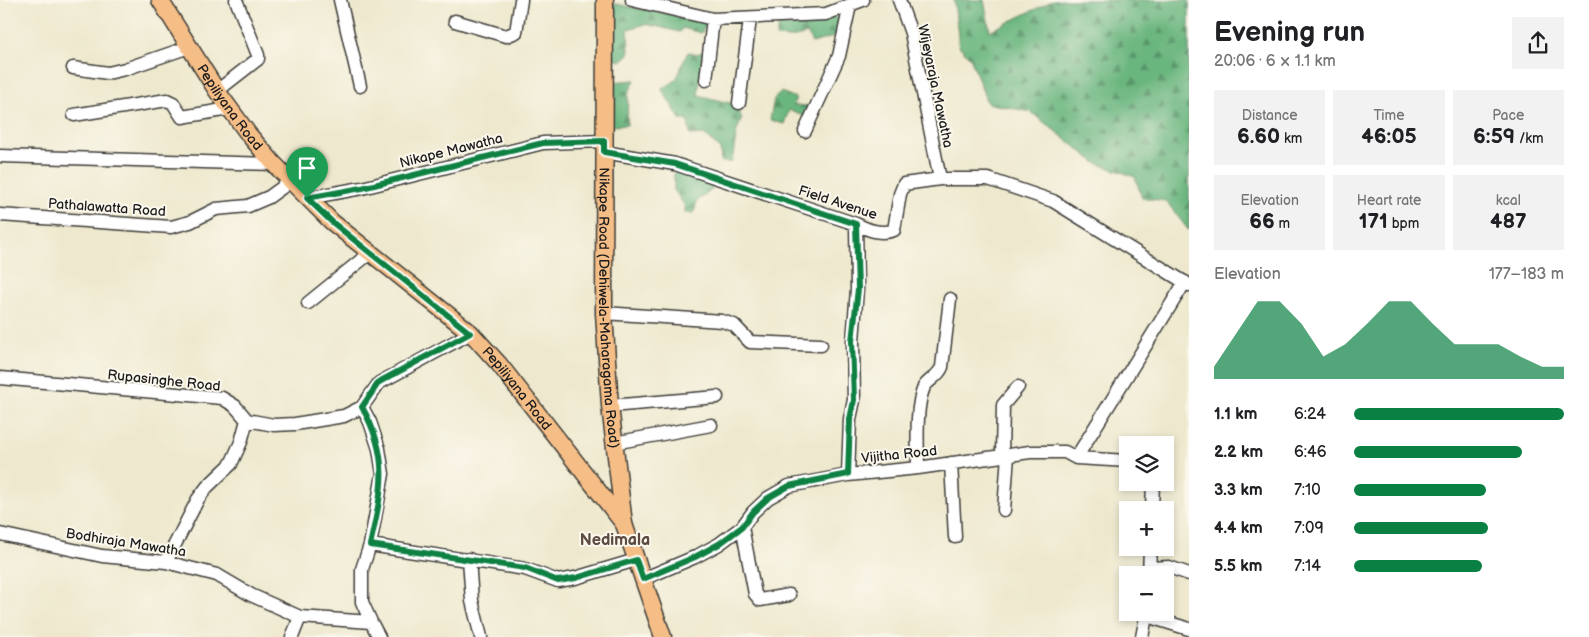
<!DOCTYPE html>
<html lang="en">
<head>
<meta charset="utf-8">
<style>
	body { margin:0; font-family:"Balsamiq Sans",sans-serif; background:#f2f2f2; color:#202124; height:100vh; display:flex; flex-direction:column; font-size:19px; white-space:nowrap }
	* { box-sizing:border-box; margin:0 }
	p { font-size:16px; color:#757577 }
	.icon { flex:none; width:28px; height:28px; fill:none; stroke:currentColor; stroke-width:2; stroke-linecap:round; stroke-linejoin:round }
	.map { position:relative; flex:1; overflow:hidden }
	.sheet { display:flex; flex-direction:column; background:#fff; width:400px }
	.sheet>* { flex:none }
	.fabs { position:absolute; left:1119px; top:436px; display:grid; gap:10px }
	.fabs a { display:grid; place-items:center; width:55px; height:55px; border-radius:0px; background:#fff; box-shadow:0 2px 8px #0003; font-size:25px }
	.pin { position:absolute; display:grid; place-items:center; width:42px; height:42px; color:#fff; margin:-51px -21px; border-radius:50% 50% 50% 0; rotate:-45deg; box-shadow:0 0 5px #0007 }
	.pin .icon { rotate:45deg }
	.round { display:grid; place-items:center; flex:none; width:52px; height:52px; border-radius:0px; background:#f2f2f2 }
	.overview { display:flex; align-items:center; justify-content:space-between; height:85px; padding:0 25px }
	h1 { font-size:28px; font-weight:800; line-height:38px }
	.stats { display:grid; grid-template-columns:repeat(3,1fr); gap:8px; height:85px; padding:5px 25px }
	.stats div { display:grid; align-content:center; border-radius:0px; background:#f2f2f2; text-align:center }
	.stats b { font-size:21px; font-weight:800 }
	.stats small { font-size:14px; font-weight:400 }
	.stats p { font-size:14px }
	.chart { height:140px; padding:10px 25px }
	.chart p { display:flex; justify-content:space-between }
	.chart svg { width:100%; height:90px; margin-top:5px; fill:#0b8043; opacity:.7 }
	ul { padding:0 25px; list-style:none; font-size:16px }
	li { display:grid; grid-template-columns:80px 60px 1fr; align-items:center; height:38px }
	li i { height:12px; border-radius:6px; background:#0b8043 }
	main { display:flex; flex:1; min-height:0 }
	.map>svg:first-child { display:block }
	.forest { fill:url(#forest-firs); stroke:#44694e }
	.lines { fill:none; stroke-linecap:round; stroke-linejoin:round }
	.minor-casing { stroke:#3c3b37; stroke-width:15 }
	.major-casing { stroke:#3c3b37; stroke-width:19 }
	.minor { stroke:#fff; stroke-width:12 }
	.major { stroke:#f6be87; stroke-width:16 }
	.route-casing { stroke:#fff; stroke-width:10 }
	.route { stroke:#0b8043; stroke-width:6 }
	.labels { text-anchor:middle; stroke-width:4; stroke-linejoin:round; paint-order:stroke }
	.street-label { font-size:14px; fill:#1c1c1c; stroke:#fbf7ec }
	.quarter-label { font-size:16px; font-weight:bold; fill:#5d4b41; stroke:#fbf7ec }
</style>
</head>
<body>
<main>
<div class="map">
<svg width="1189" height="637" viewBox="0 0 1189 637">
	<defs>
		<pattern id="forest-firs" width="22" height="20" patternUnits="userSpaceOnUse" patternTransform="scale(1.25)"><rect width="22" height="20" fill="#6bb67f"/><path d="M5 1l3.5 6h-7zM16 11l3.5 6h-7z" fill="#579367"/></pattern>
	</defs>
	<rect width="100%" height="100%" fill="#fbf7ec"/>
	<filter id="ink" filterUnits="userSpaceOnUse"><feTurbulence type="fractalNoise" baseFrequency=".02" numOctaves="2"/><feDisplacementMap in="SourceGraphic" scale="10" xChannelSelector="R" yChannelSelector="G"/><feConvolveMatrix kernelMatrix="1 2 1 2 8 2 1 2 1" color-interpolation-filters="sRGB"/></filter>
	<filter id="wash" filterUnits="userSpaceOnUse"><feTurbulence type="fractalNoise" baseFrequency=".0096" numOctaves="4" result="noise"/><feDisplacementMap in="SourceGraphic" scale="20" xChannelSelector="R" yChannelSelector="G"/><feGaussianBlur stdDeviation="1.12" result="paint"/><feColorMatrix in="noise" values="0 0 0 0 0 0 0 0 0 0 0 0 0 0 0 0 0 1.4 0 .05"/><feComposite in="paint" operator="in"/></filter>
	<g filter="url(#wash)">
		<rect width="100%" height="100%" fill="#eee9ce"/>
		<path class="forest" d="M954,0H984L990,31L1054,0H1189V231L1166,201L1142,198L1135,177L1096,163L1031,112L987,103L971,59L959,46Z
			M611,3L709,22L701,33L683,28L680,32L646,24L628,29L629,54L621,61L609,57Z
			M835,15L841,23L840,32L830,38L812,43L808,34L790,38L776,37L779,23Z
			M688,52L696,54L703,52L698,95L733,104L742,118L737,130L732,162H721L720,149L704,134L690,135L688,121L680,119L661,88C682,82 678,69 688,52Z
			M635,80L628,94L627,125L610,126V82Z
			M781,92L796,98L793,105L810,106L806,117L789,110L784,124L770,120L774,99Z
			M674,170L712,184L713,189L697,201L694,213H685V206L674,190Z"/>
	</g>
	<g filter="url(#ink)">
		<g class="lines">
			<defs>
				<path id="minor" d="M340,0L360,86
					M632,0L713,19L826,14L863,0
					M899,0L911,33L940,179
					M455,21L506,36L516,32L521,0
					M73,68L108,73L125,69L189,47
					M706,80L713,19
					M217,91L258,59V55L236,0
					M739,103L750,19
					M74,115L167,100L173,103L182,117L229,109
					M805,131L839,56L850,5
					M604,152L675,164L856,224C868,230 881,235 894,230L900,194L904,184L940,179H988L1053,201L1189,285
					M0,156L274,164
					M307,198L362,188L543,143L604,141
					M0,215L171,227L190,222L216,209L248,206L269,197L291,181
					M308,303L370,253
					M604,313L722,321L734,325L750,342L821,345
					M0,378L222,398L235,406L247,420L274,425L295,424L344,416L362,407L379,383L471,333
					M610,406L717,397
					M362,407L370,422L379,449L383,474L370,545L362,569V602L371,622
					M614,443L711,425
					M1002,456L1003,405L1018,387
					M1076,458L1185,282
					M951,463L955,537
					M918,468C918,445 915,408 924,387C928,380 938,377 942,367L950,299
					M848,475L850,419L854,400L853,341L857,289L856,224
					M1004,510L1008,455
					M1152,510L1153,482
					M742,527L755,594L760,600L789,595
					M0,534L102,556L166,562L217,575L251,595L300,617L371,622L379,637
					M370,545L525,569L558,581L575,578L636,560
					M469,559L472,601L481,637
					M166,562L198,499L207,487L231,464L241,442L247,420
					M1149,568L1169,567L1189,574
					M1149,575L1150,548
					M643,579L695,557L719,544L742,527L753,512L768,498L789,486L848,475L918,468L1030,452H1065L1076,458L1128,461
					M1147,616L1189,629
					M292,637L300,617
					M1142,637L1147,612"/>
				<g id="major">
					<path id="s1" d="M160,0L217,91L249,135L274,164L332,222L471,333L499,364L624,524L663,637"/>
					<path id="s2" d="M605,0L604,313L610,406L624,524"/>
				</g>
			</defs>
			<use href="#minor" class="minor-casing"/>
			<use href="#major" class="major-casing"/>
			<use href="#minor" class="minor"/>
			<use href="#major" class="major"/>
		</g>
	</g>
	<g class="lines" filter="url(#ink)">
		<defs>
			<path id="route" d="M604,141V152L675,164L856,224L858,289L852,341L854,400L850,419L848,474L789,486L768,498L753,512L742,527L719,544L695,557L643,579L636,560L576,578L558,581L525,568L370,545C382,491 391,458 362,407L379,382L470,333L332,222L307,198L362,188L543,143Z"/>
		</defs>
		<use href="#route" class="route-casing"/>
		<use href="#route" class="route"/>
	</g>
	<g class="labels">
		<g class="street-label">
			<text transform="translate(936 86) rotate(78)" y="5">Wijeyaraja Mawatha</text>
			<text dy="5" stroke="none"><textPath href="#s1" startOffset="128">Pepiliyana Road</textPath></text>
			<text transform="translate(451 150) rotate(-14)" y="5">Nikape Mawatha</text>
			<text transform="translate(838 202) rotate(18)" y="5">Field Avenue</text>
			<text transform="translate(107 207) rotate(4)" y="5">Pathalawatta Road</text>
			<text dy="5" stroke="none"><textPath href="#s2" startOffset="308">Nikape Road (Dehiwela-Maharagama Road)</textPath></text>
			<text transform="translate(164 380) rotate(6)" y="5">Rupasinghe Road</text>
			<text dy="5" stroke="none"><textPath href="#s1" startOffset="532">Pepiliyana Road</textPath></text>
			<text transform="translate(899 454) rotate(-6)" y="5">Vijitha Road</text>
			<text transform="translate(126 542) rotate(9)" y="5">Bodhiraja Mawatha</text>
		</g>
		<g class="quarter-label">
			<text x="615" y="545">Nedimala</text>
		</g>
	</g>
</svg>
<div class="fabs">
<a><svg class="icon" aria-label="layers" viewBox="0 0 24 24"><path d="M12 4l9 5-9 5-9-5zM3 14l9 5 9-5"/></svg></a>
<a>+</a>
<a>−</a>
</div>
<div class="pin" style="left:307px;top:198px;background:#1e9e55"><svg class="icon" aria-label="arrive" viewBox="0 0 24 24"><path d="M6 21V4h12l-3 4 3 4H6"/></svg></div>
</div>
<section class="sheet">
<div class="overview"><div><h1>Evening run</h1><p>20:06 · 6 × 1.1 km</p></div><a class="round"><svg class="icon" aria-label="share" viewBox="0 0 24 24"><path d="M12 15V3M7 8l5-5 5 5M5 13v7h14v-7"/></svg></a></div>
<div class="stats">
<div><p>Distance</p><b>6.60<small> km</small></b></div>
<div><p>Time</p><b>46:05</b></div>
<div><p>Pace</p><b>6:59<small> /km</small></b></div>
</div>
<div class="stats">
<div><p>Elevation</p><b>66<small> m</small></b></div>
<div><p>Heart rate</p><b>171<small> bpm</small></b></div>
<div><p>kcal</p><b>487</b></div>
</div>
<div class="chart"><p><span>Elevation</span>177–183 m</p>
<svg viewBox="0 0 160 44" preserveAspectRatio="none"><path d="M0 44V38L10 22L20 6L30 6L40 17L50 33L60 27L70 17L80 6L90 6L100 17L110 27L120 27L130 27L140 33L150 38L160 38V44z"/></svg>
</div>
<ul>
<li><b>1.1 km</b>6:24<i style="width:100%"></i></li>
<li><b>2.2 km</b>6:46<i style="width:80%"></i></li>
<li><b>3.3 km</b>7:10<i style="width:63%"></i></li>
<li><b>4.4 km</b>7:09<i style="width:64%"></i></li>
<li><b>5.5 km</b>7:14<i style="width:61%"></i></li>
</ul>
</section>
</main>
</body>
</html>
